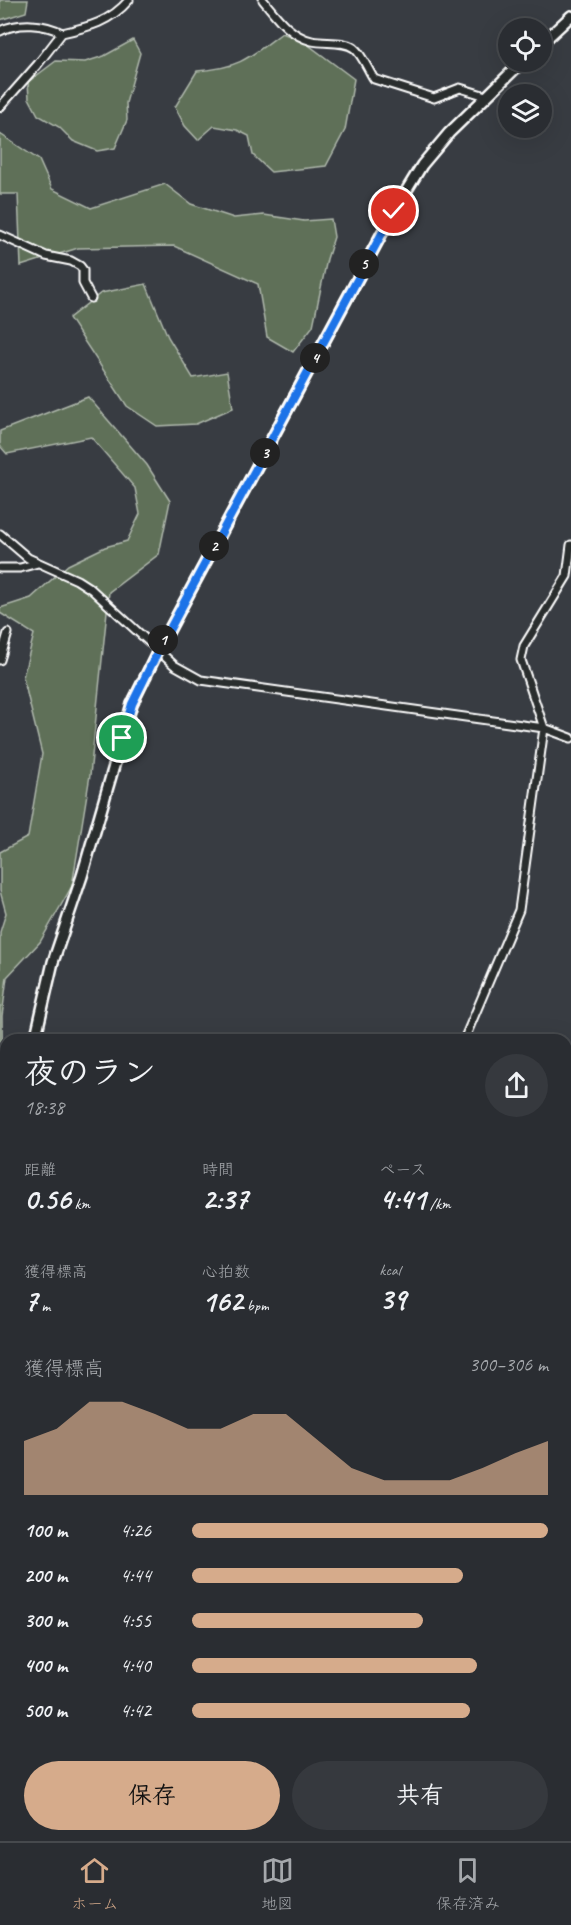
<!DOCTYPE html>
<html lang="ja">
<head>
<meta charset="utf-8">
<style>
	body { margin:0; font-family:Caveat,"Klee One",sans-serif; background:#36393e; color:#f1f3f6; height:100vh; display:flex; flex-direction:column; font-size:22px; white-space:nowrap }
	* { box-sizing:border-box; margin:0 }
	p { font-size:20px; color:#a5a8ac }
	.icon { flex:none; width:33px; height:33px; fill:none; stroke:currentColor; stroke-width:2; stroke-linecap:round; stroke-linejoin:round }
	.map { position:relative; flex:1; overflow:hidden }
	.panel { position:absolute; left:0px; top:1034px; width:572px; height:808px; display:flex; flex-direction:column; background:#2a2d32; border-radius:18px 18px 0 0; box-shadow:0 6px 24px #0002,0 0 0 2px #46494d }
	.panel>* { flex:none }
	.buttons { position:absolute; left:498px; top:18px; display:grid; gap:12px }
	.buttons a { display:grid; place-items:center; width:54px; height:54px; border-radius:50%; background:#2a2d32; box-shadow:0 6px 24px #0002,0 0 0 2px #46494d; font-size:30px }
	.pin { position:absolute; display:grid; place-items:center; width:51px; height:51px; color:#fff; margin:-26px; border:3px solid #fff; border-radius:50%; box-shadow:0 2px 6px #0007 }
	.km { position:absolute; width:30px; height:30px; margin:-15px; border-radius:50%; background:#222; color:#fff; font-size:16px; line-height:30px; text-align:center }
	.round { display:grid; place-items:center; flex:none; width:63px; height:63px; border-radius:32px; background:#36393e }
	.summary { display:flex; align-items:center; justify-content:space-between; height:102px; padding:0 24px }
	h1 { font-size:33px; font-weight:700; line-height:45px }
	.figures { display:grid; grid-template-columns:repeat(3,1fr); gap:9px; height:102px; padding:6px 24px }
	.figures div { display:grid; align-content:center }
	.figures b { font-size:30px; font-weight:700 }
	.figures small { font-size:16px; font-weight:400 }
	.figures p { font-size:16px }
	.chart { height:168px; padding:12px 24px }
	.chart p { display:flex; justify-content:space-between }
	.chart svg { width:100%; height:108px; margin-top:6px; fill:#d6ab8b; opacity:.7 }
	.button { display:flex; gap:12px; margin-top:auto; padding:12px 24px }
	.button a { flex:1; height:69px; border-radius:36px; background:#d6ab8b; color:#111; font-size:24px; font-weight:700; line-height:69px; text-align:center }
	.button a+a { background:#36393e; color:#f1f3f6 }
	ul { padding:0 24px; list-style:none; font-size:20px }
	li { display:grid; grid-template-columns:96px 72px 1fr; align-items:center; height:45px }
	li i { height:15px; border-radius:8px; background:#d6ab8b }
	.menu { display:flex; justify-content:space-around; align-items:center; height:84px; border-top:2px solid #46494d; background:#2a2d32; font-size:16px; color:#a5a8ac }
	.menu a { display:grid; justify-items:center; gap:3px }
	.menu .on { color:#d6ab8b }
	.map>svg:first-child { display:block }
	.green { fill:#5f7059; stroke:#afb8ac; stroke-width:1.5 }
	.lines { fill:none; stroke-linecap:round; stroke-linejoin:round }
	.minor-casing { stroke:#fff; stroke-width:11 }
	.tertiary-casing { stroke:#fff; stroke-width:14 }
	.motorway-casing { stroke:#fff; stroke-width:18 }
	.minor { stroke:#2a2d2e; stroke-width:7 }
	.tertiary { stroke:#2a2d2e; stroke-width:9 }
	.motorway { stroke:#2a2d2e; stroke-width:14 }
	.route-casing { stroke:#fff; stroke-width:12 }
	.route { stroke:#1a73e8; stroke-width:8 }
</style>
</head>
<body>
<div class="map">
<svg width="571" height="1841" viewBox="0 0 571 1841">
	<rect width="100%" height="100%" fill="#383c42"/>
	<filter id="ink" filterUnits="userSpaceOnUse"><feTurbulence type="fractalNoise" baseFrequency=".0167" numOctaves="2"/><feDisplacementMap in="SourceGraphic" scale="12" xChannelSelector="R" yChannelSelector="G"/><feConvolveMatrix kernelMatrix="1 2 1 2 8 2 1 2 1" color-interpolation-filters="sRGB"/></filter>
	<g filter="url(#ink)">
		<path class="green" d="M0,0H28L26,12L0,20Z
			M282,33L303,41L354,79L345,130L326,166L271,172L253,155L249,136L237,130L214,126L198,140L185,126L175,107L197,71C239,68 249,58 282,33Z
			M133,40L140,53L126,103L127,120L115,148L97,151L73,141L59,127L38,115L29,98L28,82L56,61L85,62L104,56Z
			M0,134L39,160L52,189L91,208L165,184L191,204L234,218L264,215L304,221L331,219L334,237L327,259L313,326L293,352L267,337L258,284L174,246L78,248L21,266L18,194H0Z
			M146,284L168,337L193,378L227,372L233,408L196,424L157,426L127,406L69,318L101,293Z
			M88,397L147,465L170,501L159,554L109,592L90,775L72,886L40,942L7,977L2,1016L3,1117L0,1119V932L6,913L0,891V852L28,837L42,754L23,677L34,634L0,613V608L31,598L68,565L105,547L127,541L140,514L135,488L91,437L7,454L0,446V431Z
			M571,1574V1626L566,1627V1581L569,1580Z
			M6,1734V1836H129L125,1841H0V1737Z
			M566,1760L571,1763V1812L566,1798Z"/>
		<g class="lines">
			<defs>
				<path id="minor" d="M263,0C277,17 290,36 312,41C325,44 343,40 354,48C362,54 368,70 374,79L434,98L460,88L486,96
					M0,31C18,22 44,23 62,33
					M0,107L38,64L62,33C89,27 110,22 129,0
					M0,235L46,256L71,261L80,266L83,270V283L91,298
					M0,534L28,558L77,580L91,589L174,665L201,680L544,728L571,738
					M0,568H20L38,563
					M0,660L8,633
					M464,1040L519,910L544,728L521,660L524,646L567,576L571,545
					M0,1321L6,1307
					M566,1340L571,1338
					M566,1492L571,1486
					M0,1567L6,1569
					M0,1641L6,1638
					M566,1664L571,1668
					M566,1727L571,1728
					M247,1836L249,1841
					M486,1841V1836"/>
				<path id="tertiary" d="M542,43L571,16
					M35,1040L53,962L82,876L132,704L158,651L394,211L422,165L449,133L522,62
					M0,1192L6,1171
					M0,1228L6,1229
					M566,1314H571"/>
				<path id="motorway" d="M0,1587L6,1588
					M0,1603L6,1604
					M566,1693L571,1695
					M566,1711L571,1712"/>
			</defs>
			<use href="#minor" class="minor-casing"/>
			<use href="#tertiary" class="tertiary-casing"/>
			<use href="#motorway" class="motorway-casing"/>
			<use href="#minor" class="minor"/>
			<use href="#tertiary" class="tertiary"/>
			<use href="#motorway" class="motorway"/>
		</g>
	</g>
	<g class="lines" filter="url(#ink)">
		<defs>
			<path id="route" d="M122,738L132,704L158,651L394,211"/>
		</defs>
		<use href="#route" class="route-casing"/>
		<use href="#route" class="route"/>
	</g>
</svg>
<div class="buttons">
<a><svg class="icon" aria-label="locate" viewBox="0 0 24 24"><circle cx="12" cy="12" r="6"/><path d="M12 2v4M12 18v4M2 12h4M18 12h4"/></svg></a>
<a><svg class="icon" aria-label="layers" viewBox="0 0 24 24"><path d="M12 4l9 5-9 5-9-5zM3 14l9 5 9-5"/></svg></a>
</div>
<div class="pin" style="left:122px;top:738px;background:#1e9e55"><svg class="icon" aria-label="arrive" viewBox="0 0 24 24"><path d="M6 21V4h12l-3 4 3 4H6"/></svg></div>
<div class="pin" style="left:394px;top:211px;background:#d93025"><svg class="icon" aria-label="check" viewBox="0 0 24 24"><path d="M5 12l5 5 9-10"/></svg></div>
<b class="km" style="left:163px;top:640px">1</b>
<b class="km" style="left:214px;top:546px">2</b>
<b class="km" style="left:265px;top:453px">3</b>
<b class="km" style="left:315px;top:358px">4</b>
<b class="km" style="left:364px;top:264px">5</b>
<section class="panel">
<div class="summary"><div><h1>夜のラン</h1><p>18:38</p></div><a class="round"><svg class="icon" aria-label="share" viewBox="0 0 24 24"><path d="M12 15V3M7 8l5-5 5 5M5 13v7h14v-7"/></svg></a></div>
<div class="figures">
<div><p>距離</p><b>0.56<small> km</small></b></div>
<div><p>時間</p><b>2:37</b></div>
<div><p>ペース</p><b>4:41<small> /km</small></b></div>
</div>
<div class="figures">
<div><p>獲得標高</p><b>7<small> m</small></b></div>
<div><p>心拍数</p><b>162<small> bpm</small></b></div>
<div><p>kcal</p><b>39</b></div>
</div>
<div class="chart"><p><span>獲得標高</span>300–306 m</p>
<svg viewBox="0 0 160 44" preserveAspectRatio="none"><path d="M0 44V22L10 17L20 6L30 6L40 11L50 17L60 17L70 11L80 11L90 22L100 33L110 38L120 38L130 38L140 33L150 27L160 22V44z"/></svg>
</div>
<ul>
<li><b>100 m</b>4:26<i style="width:100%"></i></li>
<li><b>200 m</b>4:44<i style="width:76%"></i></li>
<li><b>300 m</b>4:55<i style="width:65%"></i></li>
<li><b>400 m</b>4:40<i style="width:80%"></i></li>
<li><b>500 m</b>4:42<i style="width:78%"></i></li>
</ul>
<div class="button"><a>保存</a><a>共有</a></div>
</section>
</div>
<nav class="menu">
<a class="on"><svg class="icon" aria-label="home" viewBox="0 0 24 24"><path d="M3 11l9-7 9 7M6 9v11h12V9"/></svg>ホーム</a>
<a><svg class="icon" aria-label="map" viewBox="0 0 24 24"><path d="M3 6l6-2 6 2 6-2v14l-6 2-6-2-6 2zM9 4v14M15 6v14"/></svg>地図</a>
<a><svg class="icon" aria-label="saved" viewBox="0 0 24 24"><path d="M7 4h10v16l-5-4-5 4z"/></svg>保存済み</a>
</nav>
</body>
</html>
